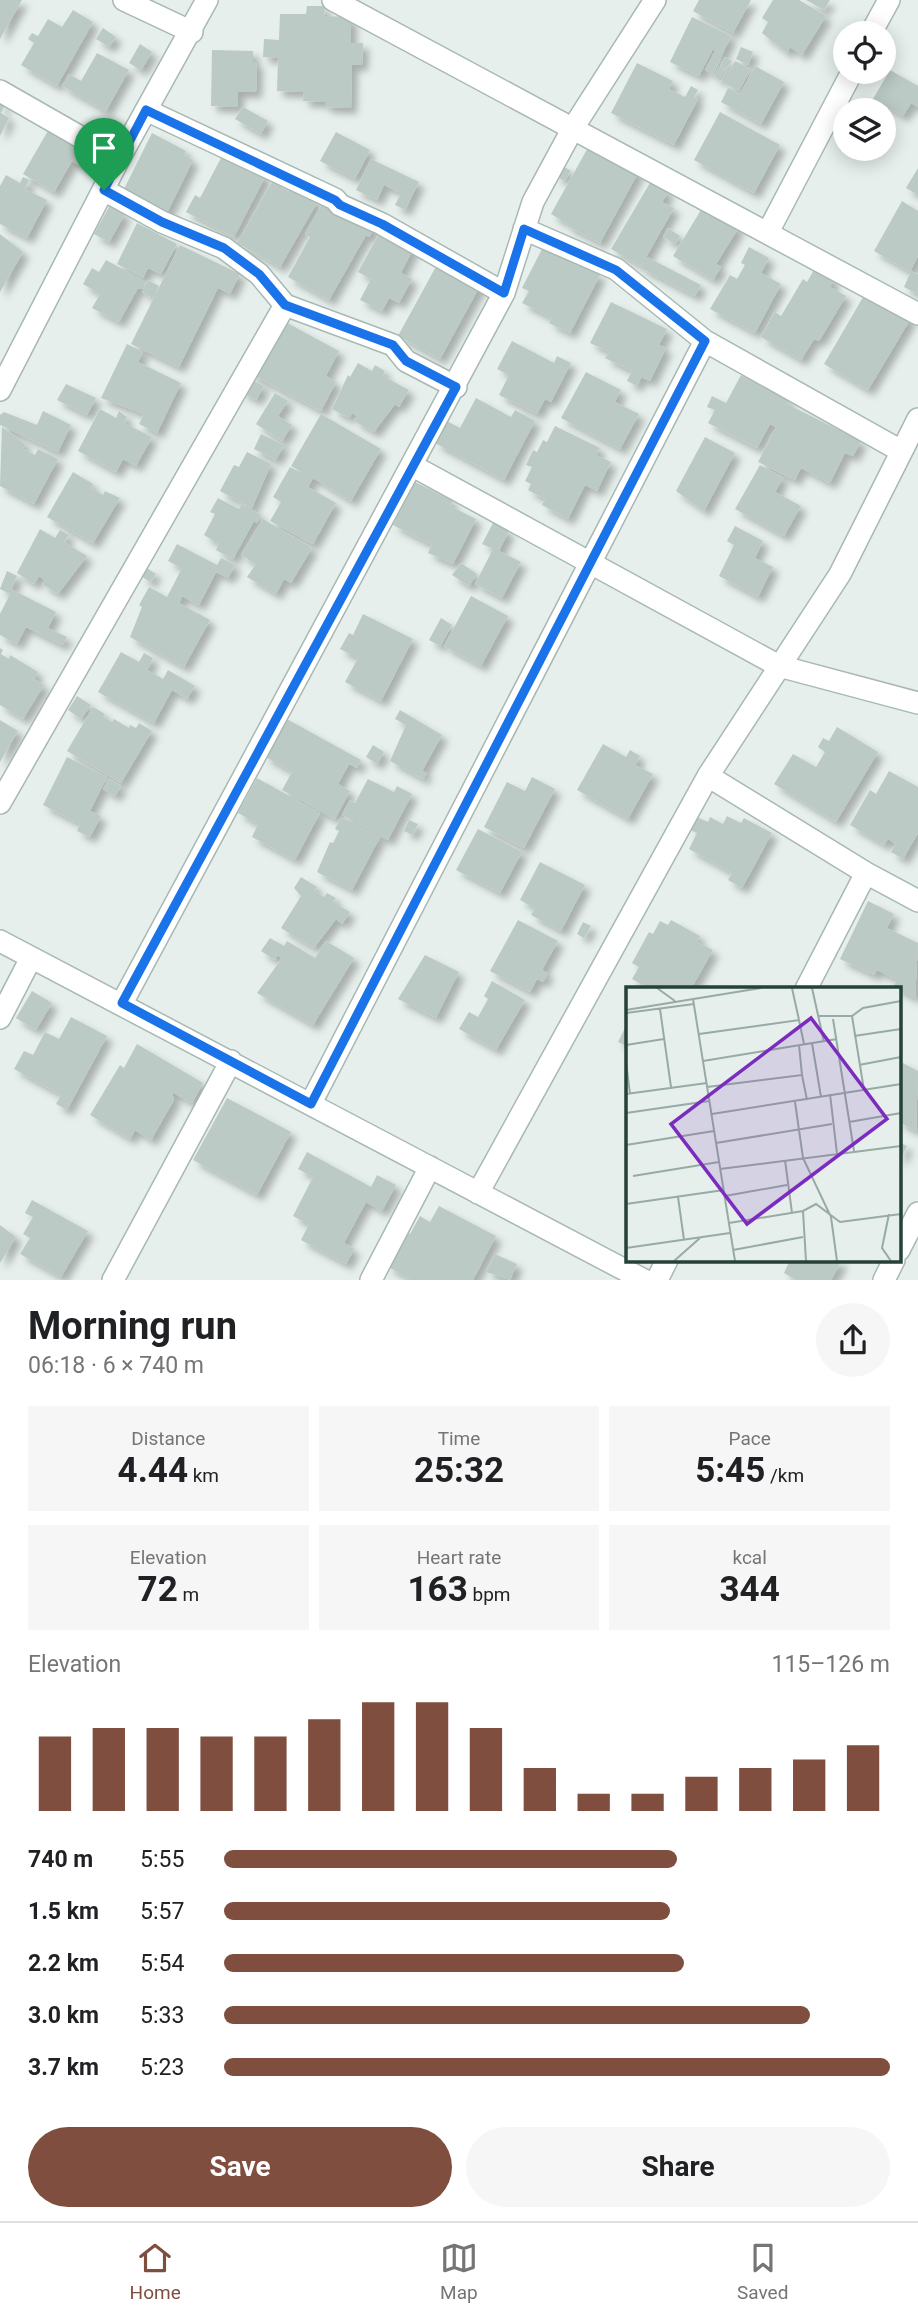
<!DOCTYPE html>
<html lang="en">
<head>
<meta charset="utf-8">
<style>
	body { margin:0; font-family:Roboto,sans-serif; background:#f6f6f6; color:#202124; height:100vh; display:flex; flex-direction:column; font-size:26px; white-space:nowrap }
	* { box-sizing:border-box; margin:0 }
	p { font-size:23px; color:#757577 }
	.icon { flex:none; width:38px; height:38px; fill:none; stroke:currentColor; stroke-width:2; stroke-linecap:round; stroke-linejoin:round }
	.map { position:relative; height:1280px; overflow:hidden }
	.side { display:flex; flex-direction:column; background:#fff; flex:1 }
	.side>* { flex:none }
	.tools { position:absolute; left:833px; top:21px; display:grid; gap:14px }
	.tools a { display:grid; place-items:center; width:63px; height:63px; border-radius:50%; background:#fff; box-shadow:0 4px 18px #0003; font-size:35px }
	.pin { position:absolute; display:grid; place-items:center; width:60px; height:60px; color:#fff; margin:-72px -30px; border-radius:50% 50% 50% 0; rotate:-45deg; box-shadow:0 0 7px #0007 }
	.pin .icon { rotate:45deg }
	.round { display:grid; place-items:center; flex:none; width:74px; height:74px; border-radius:37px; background:#f6f6f6 }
	.overview { display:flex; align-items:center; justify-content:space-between; height:119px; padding:0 28px }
	h1 { font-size:38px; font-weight:700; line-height:52px }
	.metrics { display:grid; grid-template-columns:repeat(3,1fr); gap:10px; height:119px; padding:7px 28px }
	.metrics div { display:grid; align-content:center; border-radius:0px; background:#f6f6f6; text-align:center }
	.metrics b { font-size:35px; font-weight:700 }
	.metrics small { font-size:19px; font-weight:400 }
	.metrics p { font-size:19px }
	.chart { height:196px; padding:14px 28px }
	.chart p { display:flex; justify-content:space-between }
	.chart svg { width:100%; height:126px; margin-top:7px; stroke:#7f4e3f; stroke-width:6 }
	.button { display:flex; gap:14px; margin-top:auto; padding:14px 28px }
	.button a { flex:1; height:80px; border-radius:42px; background:#7f4e3f; color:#fff; font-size:28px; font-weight:700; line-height:80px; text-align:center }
	.button a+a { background:#f6f6f6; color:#202124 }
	ul { padding:0 28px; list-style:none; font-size:23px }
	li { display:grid; grid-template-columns:112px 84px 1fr; align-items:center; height:52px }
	li i { height:18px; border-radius:9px; background:#7f4e3f }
	.tab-bar { display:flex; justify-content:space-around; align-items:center; height:98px; border-top:2px solid #e0e0e0; background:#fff; font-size:19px; color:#757577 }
	.tab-bar a { display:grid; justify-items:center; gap:4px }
	.tab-bar .selected { color:#7f4e3f }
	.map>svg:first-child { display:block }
	.building { fill:#bbcac4; filter:url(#shadow) }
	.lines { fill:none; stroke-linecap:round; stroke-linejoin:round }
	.minor-casing { stroke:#a8b8b2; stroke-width:24 }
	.minor { stroke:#fff; stroke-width:21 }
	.route-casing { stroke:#fff; stroke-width:14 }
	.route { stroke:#1a73e8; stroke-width:9 }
	.inset-road { fill:none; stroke:#98aaa4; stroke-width:2 }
	.view { fill:#7b2cbf; fill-opacity:0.15; stroke:#7b2cbf; stroke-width:3.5 }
	.inset-edge { fill:none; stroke:#24423a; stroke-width:3.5 }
</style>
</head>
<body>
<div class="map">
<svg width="918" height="1280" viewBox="0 0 918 1280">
	<defs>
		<filter id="shadow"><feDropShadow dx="6" dy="6" stdDeviation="3.5" flood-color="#0004"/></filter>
	</defs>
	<rect width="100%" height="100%" fill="#e6efeb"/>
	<path class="building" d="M0,0H22L0,39Z
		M699,0H751L733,33L693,11Z
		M773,0H799L826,16L802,55L790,47L787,53L762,33L768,22L762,18Z
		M806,0H830L824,10Z
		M307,6H325L324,16L351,17V43H363L362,65H352L351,108L325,107V102L303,101L304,92L277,91L278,58L263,57L264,39L279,40L280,14H306Z
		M73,10L93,22L57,86L21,65L34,43L28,39L32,33L38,36L48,19L62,27Z
		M692,17L731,36L713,74L705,70L715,51L713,49L699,76L670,62Z
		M103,28L116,37L109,47L96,39Z
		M140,44L152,52L141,70L129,63Z
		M741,47L753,52L748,65L736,59Z
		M212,50L253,51V62H257L256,92H238V107L211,106Z
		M97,53L129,70L106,111L62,86L69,74L81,81Z
		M725,57L732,61L726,69L720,66Z
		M735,61L751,69L739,91L724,83Z
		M637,63L673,81L669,89L685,97L691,86L698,90L694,97L698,99L674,145L611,113Z
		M755,66L784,82L761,124L721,102L728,88L740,94Z
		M719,67L727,71L722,81L714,77Z
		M890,70L918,86V107L911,103L903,116L873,99Z
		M0,98L5,105L1,113L9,118L0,136Z
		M243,107L268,121L261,134L235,119Z
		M720,112L780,145L754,193L694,160Z
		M49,129L95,155L87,170L72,161L54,192L23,174Z
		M336,132L370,150L355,179L320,161Z
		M152,133L186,151L184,155L193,160L164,219L120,197Z
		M590,144L639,171L600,243L567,226L568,224L551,214Z
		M222,156L266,175L234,237L186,212L195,195L200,198Z
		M371,159L419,182L405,210L395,205L401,193L384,185L377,200L356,190Z
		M561,165L571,171L564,181L555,175Z
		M918,168V195L906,188Z
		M6,175L20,183L23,177L29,180L25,189L47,200L27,238L0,224V186Z
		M651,181L669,191L662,202L674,208L641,266L611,249Z
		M272,182L289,191L292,186L318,201L280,267L237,243Z
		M325,199L375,227L369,237L366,235L329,300L288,277L310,237L305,234Z
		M902,201L918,211V256L910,272L874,251Z
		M110,205L125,214L109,242L94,234Z
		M704,205L739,227L716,264L721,267L713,280L673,256Z
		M137,223L177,244L161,274L148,268L143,278L117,264Z
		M668,228L680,236L675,244L663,237Z
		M381,230L414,247L401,273L412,279L399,303L389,298L382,311L360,300L371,279L358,272Z
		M0,234L23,252L0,292Z
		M180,245L240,274L230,294L218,288L179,367L131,344Z
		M543,247L600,275L570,333L549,323L552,318L522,303L529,291L522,288Z
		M749,247L769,258L761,273L781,284L755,333L710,309L730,275L737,279L745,265L741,263Z
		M647,257L701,285L695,296L641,268Z
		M106,260L146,282L142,289L138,288L119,322L92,308L100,294L83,284L92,268L99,272Z
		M439,261L481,284L440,359L398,336Z
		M815,268L834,279L830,287L846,296L819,341L814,339L801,360L761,337L775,312L781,316L803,279L807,282Z
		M911,271L918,274V294L904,287Z
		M148,280L159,286L152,298L142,292Z
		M866,292L911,318L868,390L824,364Z
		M611,302L667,329L659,345L666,348L650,381L641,377L637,386L627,381L632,371L605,358L609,352L590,343Z
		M278,318L339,351L326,376L336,382L321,411L249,373Z
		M512,341L554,363L557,356L571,363L551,402L545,399L537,414L499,395L509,375L497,369Z
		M127,344L143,352L138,362L181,383L157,433L139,424L144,414L101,398Z
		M358,363L372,371L375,365L385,371L383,376L409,390L399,407L395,404L374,432L354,421L357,416L352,413L349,418L332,409L348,375L350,377Z
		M586,372L621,390L615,402L639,414L620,449L561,418Z
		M741,375L789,400L787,404L861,441L853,456L845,453L830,483L801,468L795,480L758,462L776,427L770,424L757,448L708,423L715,410L707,407L712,396L726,403Z
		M248,378L264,386L256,400L240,391Z
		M66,384L96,398L87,415L57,400Z
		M275,393L288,401L278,416L292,425L282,441L256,424Z
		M476,398L511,417L515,410L535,421L504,480L435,443L447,421L460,428Z
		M100,409L116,418L119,411L127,417L124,423L152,437L136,466L123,459L116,472L78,451Z
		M43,411L71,425L58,452L0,425V415L4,412L37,425Z
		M321,414L381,449L351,501L313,478L308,487L336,503L313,544L270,521L281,502L273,497L290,467L306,475L291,466Z
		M555,426L600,448L596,455L611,462L597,491L585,485L568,519L542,505L545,499L528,490L531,484L525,481L532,467L526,465L533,450L537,452L543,440L547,442Z
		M2,427L25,444L23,449L35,455L38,449L58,459L34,504L0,486Z
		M261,434L284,445L276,460L254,449Z
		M705,437L735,453L704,511L676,491Z
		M247,452L271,464L252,508L220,491L234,465L239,467Z
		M760,465L783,478L775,492L801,506L784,536L735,509Z
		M73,472L93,484L91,488L103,495L105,491L120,498L93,543L47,517Z
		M415,482L453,501L450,506L476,519L453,564L428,553L432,545L393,525Z
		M218,498L239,509L242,504L261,515L257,523L254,521L233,559L216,550L219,544L204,535L215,514L210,512Z
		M263,519L312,548L291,583L284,579L276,594L247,577L256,564L241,555Z
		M493,523L509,531L499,551L521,562L502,598L475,584L493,549L482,544Z
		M735,526L763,541L755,558L773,567L758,597L719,576L734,545L727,541Z
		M40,529L55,538L60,530L69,535L64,542L87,556L58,594L42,584L45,580L39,576L34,584L17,573Z
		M177,544L217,565L221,558L235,565L228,578L216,572L199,605L182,596L179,603L210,620L184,667L130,637L142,607L139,605L149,587L167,597L182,568L168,561Z
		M461,563L477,574L469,586L452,575Z
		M147,568L156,574L150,582L141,576Z
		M7,571L17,576L11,589L56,612L48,628L67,637L62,645L26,627L17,644L0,635V614L10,594L0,589Z
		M471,596L508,616L481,666L444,646Z
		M363,614L413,639L381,701L345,682L358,658L340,649L349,633L353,635Z
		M441,618L452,625L440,646L429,640Z
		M0,648L3,650L1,654L9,659L10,655L38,672L34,679L44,685L23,719L0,705Z
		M121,652L139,662L144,653L153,658L147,670L163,679L168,670L195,686L187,699L172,690L154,723L98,692Z
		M77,696L91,705L81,719L68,710Z
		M93,707L105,714L103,717L112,722L114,719L129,728L130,725L136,728L139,723L152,731L121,783L67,751Z
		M400,710L442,735L422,771L427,773L423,779L390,761L406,725L395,719Z
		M285,718L361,760L357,768L349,764L338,784L350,791L335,819L282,790L292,772L264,756Z
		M0,720L18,731L0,762Z
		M837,727L878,752L836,822L774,784L793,754L816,767L825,752L818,747L823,738L829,741Z
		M603,744L626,757L630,750L640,756L635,765L653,774L628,819L577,790Z
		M373,745L384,752L377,764L366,757Z
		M67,757L107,777L90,811L101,816L90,837L77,831L80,824L43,805Z
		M889,771L918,787V833L903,859L891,852L896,844L888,839L884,845L850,825L870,790L876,794Z
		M532,777L555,789L524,848L484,827L507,782L525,791Z
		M257,778L320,813L295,860L252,837L258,824L238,813Z
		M109,779L121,786L115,796L103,789Z
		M368,779L394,792L397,786L412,794L388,840L342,815L350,800L355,803Z
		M727,816L741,823L744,818L772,833L742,888L728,880L732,873L689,849L697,833L690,830L697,817L708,822L710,817L723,824Z
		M341,817L380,837L352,890L317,872L330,842L333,843L339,831L335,829Z
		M409,820L418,824L412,835L404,831Z
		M478,829L522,852L500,893L456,870Z
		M540,862L585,885L561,931L531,915L535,908L520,900Z
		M301,877L317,887L314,891L324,897L327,893L336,898L333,902L350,912L342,924L336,919L314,948L281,928L301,896L294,888Z
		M868,901L894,914L887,928L918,943L915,998L893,987L897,980L877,970L874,975L840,959Z
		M518,920L558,941L542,970L548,973L543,982L537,979L530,992L490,971Z
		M671,920L700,936L697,942L713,950L691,989H650L632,979L639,967L632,963L649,932L653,934L660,921L668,925Z
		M583,922L591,926L584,938L577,934Z
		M270,938L284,946L287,941L315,958L326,941L354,958L313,1025L257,993L282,958L277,955L275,960L261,951Z
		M425,955L459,972L436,1018L398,999Z
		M492,981L525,1000L496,1050L459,1029L469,1012L478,1017L488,999L484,996Z
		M32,991L52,1003L36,1030L16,1018Z
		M71,1017L107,1036L67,1110L56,1104L61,1095L14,1069L24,1051L33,1055L45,1032L59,1039Z
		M628,1022V1047L618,1042Z
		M137,1044L203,1083L192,1103L172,1092L174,1100L151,1140L135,1130L130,1139L90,1115L120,1065L124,1068Z
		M899,1061L918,1071L916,1131L899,1122Z
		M227,1098L291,1132L257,1195L193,1160Z
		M899,1142L907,1146L899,1162Z
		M307,1152L371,1187L377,1175L396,1185L382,1211L366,1202L344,1243L354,1249L346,1264L301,1240L309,1224L293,1216L313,1177L298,1169Z
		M32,1200L88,1231L61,1277L20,1254L30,1238L23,1234L33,1217L25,1213Z
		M439,1206L496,1236L473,1280H411L387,1266L405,1231L410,1234L420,1216L430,1222Z
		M0,1225L16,1237L0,1263Z
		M495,1254L517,1264L510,1280L486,1272Z
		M790,1260H842L831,1280H796L784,1273Z"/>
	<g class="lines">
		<defs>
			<path id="minor" d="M124,0L192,32
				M333,0L918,314
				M871,33L889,0
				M0,91L119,159
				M146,110L335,199L340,205L382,224L504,293
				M104,190L162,222L224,248L259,274L285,305
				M524,229L616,269L705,341L901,451
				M768,232L852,72
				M0,390L119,159L207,0
				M413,466L779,666L918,703
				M708,776L866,873L918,901
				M0,803L285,305L393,345L406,361L456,387
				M0,941L644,1280
				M806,989L866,873
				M122,1003L504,293L533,202L573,128L655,0
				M0,1018L31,958
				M311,1103L705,341
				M478,1193L708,776L840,574L918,419
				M899,1250L918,1213
				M113,1280L231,1061
				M371,1280L430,1167
				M657,1280L667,1260
				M884,1280L894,1260"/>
		</defs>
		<use href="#minor" class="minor-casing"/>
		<use href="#minor" class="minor"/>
	</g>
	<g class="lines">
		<defs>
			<path id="route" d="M146,110L335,200L340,205L382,224L504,293L524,229L616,270L705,341L311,1104L122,1003L456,387L406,361L393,345L285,305L259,274L224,248L162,222L104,190Z"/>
		</defs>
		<use href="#route" class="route-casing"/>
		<use href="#route" class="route"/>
	</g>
	<g transform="translate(626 987)">
		<rect width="275" height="275" fill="#e6efeb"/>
		<path class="inset-road" d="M31,1L49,14M166,1L173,33M186,1L198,55M67,12L109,274M34,22L45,100M0,23L135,1M0,26L68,17M193,29H226L237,21L275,14M226,29L238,103M207,32L228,164M73,47L173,33L178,57M228,49L275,42M186,56L195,110M0,58L38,52M173,58L176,88M77,74L211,52M0,75L4,107M233,78L275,70M81,100L176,88L181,113M0,107L81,96M204,107L211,167M169,115L177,171L205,230L211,274M0,126L83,114M86,127L275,97M223,135L275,126M90,156L206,137M0,158L88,144M159,173L166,226M94,182L275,159M7,189L93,175M99,209L161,198M52,210L58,253M0,217L98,203M177,224L180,274M263,227L256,261L265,274M103,236L177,224L190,217L214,235L275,227M0,261L104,246M107,263L177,250M48,274L74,251"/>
		<path class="view" d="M185,31L261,132L121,237L45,137Z"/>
		<rect width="275" height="275" class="inset-edge"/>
	</g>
</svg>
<div class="tools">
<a><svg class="icon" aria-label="locate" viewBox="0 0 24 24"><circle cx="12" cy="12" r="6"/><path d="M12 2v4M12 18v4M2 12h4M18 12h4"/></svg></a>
<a><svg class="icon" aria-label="layers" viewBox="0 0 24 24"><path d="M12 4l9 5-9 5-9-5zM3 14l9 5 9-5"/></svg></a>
</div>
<div class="pin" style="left:104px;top:190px;background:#1e9e55"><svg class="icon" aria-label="arrive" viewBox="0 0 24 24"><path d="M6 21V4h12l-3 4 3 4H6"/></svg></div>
</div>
<section class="side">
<div class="overview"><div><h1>Morning run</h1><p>06:18 · 6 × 740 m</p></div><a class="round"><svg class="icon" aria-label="share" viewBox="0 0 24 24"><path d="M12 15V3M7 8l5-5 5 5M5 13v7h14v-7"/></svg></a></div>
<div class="metrics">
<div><p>Distance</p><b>4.44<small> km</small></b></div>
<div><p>Time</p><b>25:32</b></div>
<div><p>Pace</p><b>5:45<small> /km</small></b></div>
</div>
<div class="metrics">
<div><p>Elevation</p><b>72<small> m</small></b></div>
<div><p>Heart rate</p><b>163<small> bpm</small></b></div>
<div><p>kcal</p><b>344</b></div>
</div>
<div class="chart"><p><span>Elevation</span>115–126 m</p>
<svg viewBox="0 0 160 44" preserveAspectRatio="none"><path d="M5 44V18M15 44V15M25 44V15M35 44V18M45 44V18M55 44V12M65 44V6M75 44V6M85 44V15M95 44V29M105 44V38M115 44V38M125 44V32M135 44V29M145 44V26M155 44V21"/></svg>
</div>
<ul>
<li><b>740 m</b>5:55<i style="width:68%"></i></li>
<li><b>1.5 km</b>5:57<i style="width:67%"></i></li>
<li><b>2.2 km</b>5:54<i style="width:69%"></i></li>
<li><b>3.0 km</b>5:33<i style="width:88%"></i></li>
<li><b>3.7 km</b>5:23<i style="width:100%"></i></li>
</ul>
<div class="button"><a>Save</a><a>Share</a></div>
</section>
<nav class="tab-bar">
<a class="selected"><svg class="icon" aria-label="home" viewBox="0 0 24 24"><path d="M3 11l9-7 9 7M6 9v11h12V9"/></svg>Home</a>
<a><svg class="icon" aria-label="map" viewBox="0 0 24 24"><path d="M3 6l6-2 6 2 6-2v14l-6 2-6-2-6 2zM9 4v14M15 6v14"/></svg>Map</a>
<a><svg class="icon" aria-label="saved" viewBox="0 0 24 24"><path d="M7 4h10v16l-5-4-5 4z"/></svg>Saved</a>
</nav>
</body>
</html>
